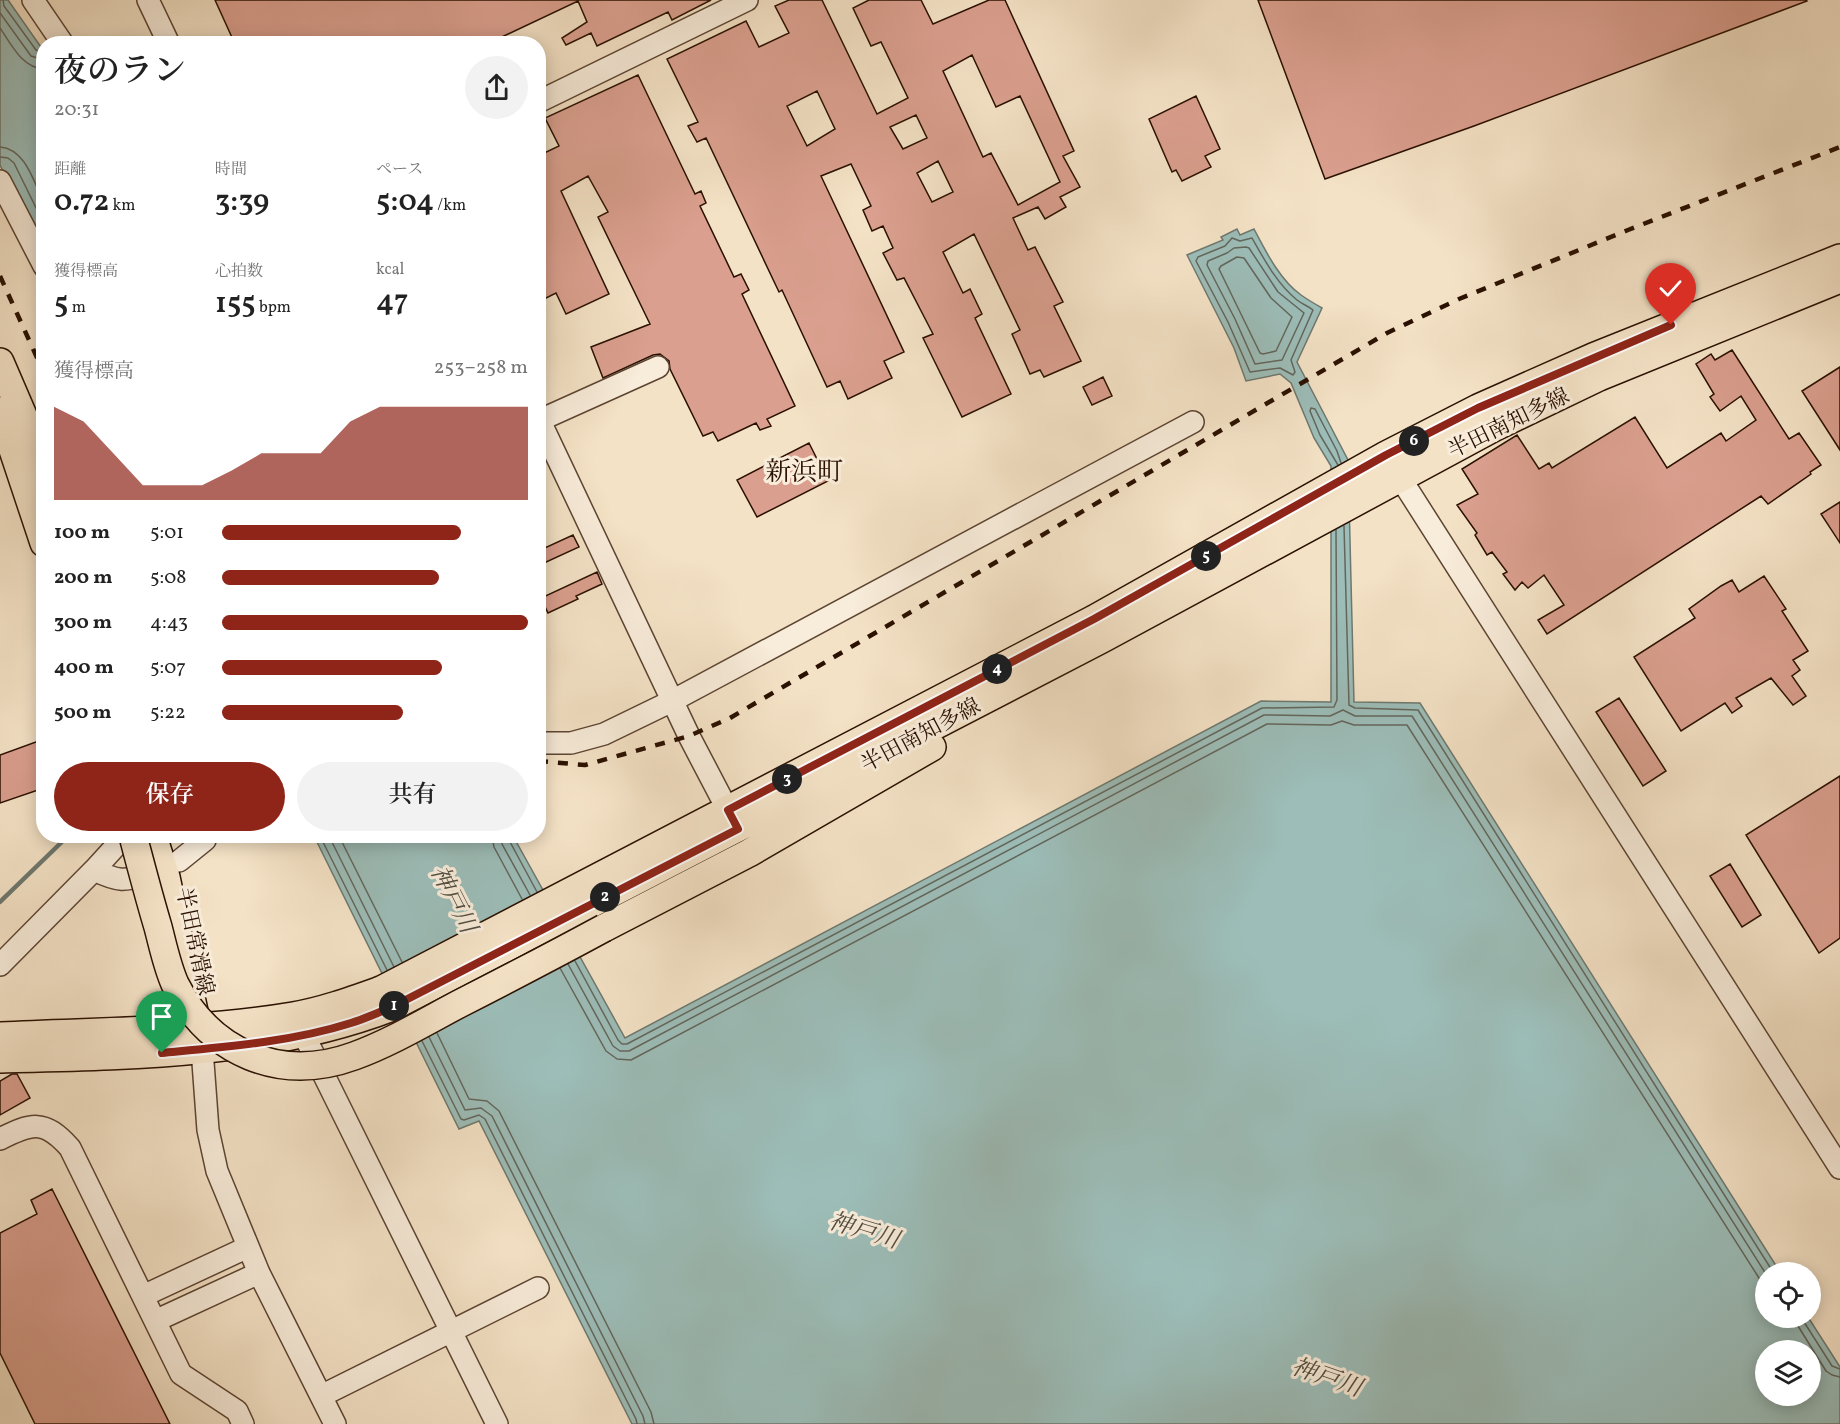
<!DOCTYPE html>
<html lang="ja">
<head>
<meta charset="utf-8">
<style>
	body { margin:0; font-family:Vollkorn,"Noto Serif JP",serif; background:#f2f2f2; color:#222; height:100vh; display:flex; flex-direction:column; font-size:22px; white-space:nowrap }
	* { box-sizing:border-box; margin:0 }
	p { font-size:20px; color:#767676 }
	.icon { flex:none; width:33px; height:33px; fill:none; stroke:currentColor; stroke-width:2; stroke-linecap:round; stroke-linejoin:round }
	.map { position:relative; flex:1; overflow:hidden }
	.drawer { position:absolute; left:36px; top:36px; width:510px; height:807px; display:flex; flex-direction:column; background:#fff; border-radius:24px; box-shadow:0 3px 15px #0003 }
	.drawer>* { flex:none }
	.buttons { position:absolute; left:1755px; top:1262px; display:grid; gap:12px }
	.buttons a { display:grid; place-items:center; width:66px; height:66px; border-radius:50%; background:#fff; box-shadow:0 3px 15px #0003; font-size:30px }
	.pin { position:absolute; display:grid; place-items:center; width:51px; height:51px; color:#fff; margin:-62px -26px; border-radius:50% 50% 50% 0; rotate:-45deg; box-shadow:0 0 6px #0007 }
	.pin .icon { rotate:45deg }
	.km { position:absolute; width:30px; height:30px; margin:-15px; border-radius:50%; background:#222; color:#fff; font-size:16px; line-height:30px; text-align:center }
	.round { display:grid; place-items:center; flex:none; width:63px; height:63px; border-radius:32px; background:#f2f2f2 }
	.summary { display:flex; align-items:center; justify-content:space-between; height:102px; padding:0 18px }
	h1 { font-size:33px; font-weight:600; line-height:45px }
	.metrics { display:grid; grid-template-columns:repeat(3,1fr); gap:9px; height:102px; padding:6px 18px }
	.metrics div { display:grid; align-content:center }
	.metrics b { font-size:30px; font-weight:600 }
	.metrics small { font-size:16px; font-weight:400 }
	.metrics p { font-size:16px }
	.chart { height:168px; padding:12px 18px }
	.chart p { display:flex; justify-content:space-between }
	.chart svg { width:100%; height:108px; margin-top:6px; fill:#8f2418; opacity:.7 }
	.action { display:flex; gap:12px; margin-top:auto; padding:12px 18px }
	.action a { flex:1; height:69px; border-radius:36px; background:#8f2418; color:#fff; font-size:24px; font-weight:600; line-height:69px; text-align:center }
	.action a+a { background:#f2f2f2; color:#222 }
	ul { padding:0 18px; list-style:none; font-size:20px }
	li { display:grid; grid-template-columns:96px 72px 1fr; align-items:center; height:45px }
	li i { height:15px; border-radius:8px; background:#8f2418 }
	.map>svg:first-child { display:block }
	.water { fill:#9cbdb8; stroke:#6e786e; stroke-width:1.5; fill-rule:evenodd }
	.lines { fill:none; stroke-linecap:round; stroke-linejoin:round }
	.shore { stroke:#63665c; stroke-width:1.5 }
	.stream { stroke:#6e786e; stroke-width:4.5 }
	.building { fill:#da9f8e; stroke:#2a1000; stroke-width:1.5; fill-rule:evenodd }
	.minor-casing { stroke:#5c4432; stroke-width:24 }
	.major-casing { stroke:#2a1000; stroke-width:30 }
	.minor { stroke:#f8ecda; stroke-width:21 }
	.major { stroke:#f4e2c6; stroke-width:27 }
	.rail { stroke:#2a1000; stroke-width:4.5; stroke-dasharray:10 10; stroke-linecap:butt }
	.major-bridge-casing { stroke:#2a1000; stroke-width:30; stroke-linecap:butt }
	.major-bridge { stroke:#f4e2c6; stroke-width:27 }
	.route-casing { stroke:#fff; stroke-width:12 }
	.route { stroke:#8f2418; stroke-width:8 }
	.labels { text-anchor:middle; stroke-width:6; stroke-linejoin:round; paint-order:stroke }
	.street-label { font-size:22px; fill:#2a1000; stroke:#f8ecda }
	.water-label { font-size:24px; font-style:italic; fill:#524d40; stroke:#f8ecda }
	.quarter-label { font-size:26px; fill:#2a1000; stroke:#f8ecda }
</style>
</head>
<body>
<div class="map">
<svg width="1840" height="1424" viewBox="0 0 1840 1424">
	<rect width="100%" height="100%" fill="#f4e2c6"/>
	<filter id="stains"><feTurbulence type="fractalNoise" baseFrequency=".00333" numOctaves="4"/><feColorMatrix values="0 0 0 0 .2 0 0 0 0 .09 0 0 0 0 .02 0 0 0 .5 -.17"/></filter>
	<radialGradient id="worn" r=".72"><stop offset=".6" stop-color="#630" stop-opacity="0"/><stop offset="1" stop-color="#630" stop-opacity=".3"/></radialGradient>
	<path class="water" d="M0,0H8L43,50V255L0,165Z
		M1237,229L1240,235L1254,229C1266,252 1280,280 1301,295C1308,300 1315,304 1322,308L1297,362L1348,460L1354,702L1420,703L1780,1272H1766V1317H1808L1840,1367V1424H632L479,1121L459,1129L314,836H513L625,1038L1261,701L1331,702V466L1314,438L1291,383L1280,374L1246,381L1234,348L1187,255L1223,240L1221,237ZM1766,1350H1810V1395H1766Z"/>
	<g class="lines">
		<path class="shore" d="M3,0L4,6L36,50L44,53
			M0,13L31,56L44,60
			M0,28C11,44 22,68 44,69
			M0,147C26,149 34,183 44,203
			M0,157L8,158L14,163L44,224
			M1232,238L1240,241L1252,238C1264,259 1277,284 1297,300C1302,304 1308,306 1313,310L1291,360L1295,372L1293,375L1280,368L1250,372L1228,322L1196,261L1198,257L1225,246Z
			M1246,247L1249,248L1278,292L1304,313L1282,360L1255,364L1235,319L1207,265L1208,261L1227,253L1234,248Z
			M1237,257L1244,258L1271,298L1292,317L1276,351L1263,354L1260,353L1219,269L1221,266Z
			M1338,465L1320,435L1310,411L1311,408L1315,409L1337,451L1341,463
			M1344,526L1349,705L1355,708L1418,710L1773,1272
			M320,836L387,970
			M329,836L394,967
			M339,836L402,962
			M492,836L494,847L522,899
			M501,836L502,844L530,895
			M508,836L509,840L537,892
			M575,961L618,1040L622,1044H627L1262,708L1334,707L1337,700L1336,530
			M568,964L613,1046L620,1051H629L1264,715L1330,716L1343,710L1355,716H1412L1766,1274
			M560,968L606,1051L617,1059L631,1060L1267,724L1331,725L1342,721L1354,725H1407L1766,1289
			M437,1033L469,1099L487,1101L499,1111L651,1412L654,1424
			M429,1037L465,1110L481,1108L492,1116L643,1416L645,1424
			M422,1041L461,1119L464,1120L479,1115L485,1119L636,1419L637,1424
			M1796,1317L1798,1326L1826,1371L1832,1375L1840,1377
			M1804,1317V1322L1832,1366L1840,1369"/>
		<path class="stream" d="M0,902L68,836"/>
	</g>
	<path class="building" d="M215,0H711L672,20L668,12L597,46L591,33L566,45L562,38L587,22L578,1L487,44H235Z
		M789,0H822L877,114L908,98L881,42L871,46L853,8L869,0H921L933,24L989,0H1005L1074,151L1063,156L1080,187L1060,197L1066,207L1045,219L1038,207L1013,218L1028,250L1035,247L1063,302L1054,306L1081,361L1044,377L1040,370L1030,374L1012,334L1020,330L974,234L943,252L963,293L970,289L982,314L975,318L1011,394L962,417L923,338L933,334L904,278L897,280L883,253L893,248L883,226L872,231L863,210L871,206L851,164L821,176L904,352L884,361L892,378L848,399L840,381L827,387L782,290L779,292L706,138L697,142L688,126L698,122L667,59L746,21L759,47L789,33L775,6ZM972,55L996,107L1020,96L1060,182L1018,205L991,153L983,157L943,71ZM817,91L835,129L807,146L787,106ZM916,115L927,138L903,149L890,127ZM938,161L953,192L932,202L917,173Z
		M1258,0H1806L1807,1L1474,126L1325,179Z
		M638,75L695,194L701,191L706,203L700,206L734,277L741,274L749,290L742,294L795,406L767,419L771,426L760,430L756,423L718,441L713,432L703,436L670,369L669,361L660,354L653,355L603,378L591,347L650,324L598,217L608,212L588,176L561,191L609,294L566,314L556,293L538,302V156L559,146L545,118Z
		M1196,96L1220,149L1205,156L1211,167L1182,181L1176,170L1172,172L1149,119Z
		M1732,350L1789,439L1799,433L1821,465L1810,472L1811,474L1768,504L1761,496L1547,634L1538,620L1564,605L1544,575L1528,588L1522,582L1515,590L1503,574L1507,572L1492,552L1487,555L1475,535L1477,533L1457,505L1478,494L1462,469L1517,435L1539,469L1549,463L1552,468L1635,417L1667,468L1721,433L1726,441L1756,420L1741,396L1720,411L1710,397L1714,394L1696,364L1711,354L1715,360Z
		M1840,367V450L1802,391Z
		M1103,377L1112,396L1092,405L1083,387Z
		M809,443L828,481L757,517L737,480Z
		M1840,502V543L1821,514Z
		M573,535L579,547L544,563L538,551Z
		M597,572L602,584L576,596L578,599L548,613L541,598Z
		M1764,576L1786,609L1782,611L1808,651L1793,660L1800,670L1792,676L1806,696L1793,705L1771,678L1736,698L1742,706L1732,713L1725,703L1681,731L1634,657L1695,618L1689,609L1721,586L1732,580L1739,592Z
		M1619,698L1666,771L1643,786L1596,712Z
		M44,739V788L0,803V755Z
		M1840,776V938L1819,953L1746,835Z
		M1730,864L1761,915L1742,927L1710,876Z
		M12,1074H17L30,1098L0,1115V1081Z
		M52,1189L170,1424H35L0,1353V1233L37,1214L31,1200Z"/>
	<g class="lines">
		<defs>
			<path id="minor" d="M33,0L63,44
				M148,0L169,44
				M538,102L747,0
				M0,181L44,266
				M538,417L689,736L734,822
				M538,421L658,367
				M1392,465L1840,1168
				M538,743H571L604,734L672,701L1193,422
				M179,861L205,840V836
				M94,870C123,884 126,880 156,872
				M0,965L94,870L125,836
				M304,1035L497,1424
				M202,1049L208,1130L217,1171L259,1273L335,1424
				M0,1139C32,1123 44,1119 70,1148L181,1374L237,1411L243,1424
				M143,1296L248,1247
				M155,1321L259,1273
				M321,1396L538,1288"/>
			<path id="major" d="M0,362L28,427L44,473
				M0,411L44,543
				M153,836L166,877L195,1016
				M604,928L749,853L932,747
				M0,1036C98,1031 197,1032 293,1016C323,1011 353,1000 381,990L1094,619L1386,455L1478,408L1593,357L1840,258
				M0,1059C131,1056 266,1055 390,1008L1102,639L1493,428L1599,377L1840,279"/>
		</defs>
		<use href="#minor" class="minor-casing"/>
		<use href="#major" class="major-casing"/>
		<use href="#minor" class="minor"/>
		<use href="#major" class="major"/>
		<path class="rail" d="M0,276L44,373
			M538,761L585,765L689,736L730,718L1387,333L1459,299L1628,230L1840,147"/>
		<defs>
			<path id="major-bridge" d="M133,836C141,866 149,897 158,927C163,946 167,966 175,984C210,1053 280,1083 354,1056C390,1043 425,1022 459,1004C508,979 556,954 604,928"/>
		</defs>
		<use href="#major-bridge" class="major-bridge-casing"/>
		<use href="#major-bridge" class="major-bridge"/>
	</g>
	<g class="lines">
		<defs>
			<path id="route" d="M162,1053C225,1047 291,1042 351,1023C364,1019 377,1013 390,1008L738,829L728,810L1094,619L1386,455L1478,408L1671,325"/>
		</defs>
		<use href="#route" class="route-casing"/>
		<use href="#route" class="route"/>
	</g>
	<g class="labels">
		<g class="street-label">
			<text transform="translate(1508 422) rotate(-26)" y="8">半田南知多線</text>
			<text transform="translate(920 734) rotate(-28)" y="8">半田南知多線</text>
			<text transform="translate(196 941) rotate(78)" y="8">半田常滑線</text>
		</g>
		<g class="water-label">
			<text transform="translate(454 899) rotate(63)" y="8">神戸川</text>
			<text transform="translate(864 1230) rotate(17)" y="8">神戸川</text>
			<text transform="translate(1327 1377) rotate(19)" y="8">神戸川</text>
		</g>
		<g class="quarter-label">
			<text x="804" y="480">新浜町</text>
		</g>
	</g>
	<rect width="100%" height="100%" filter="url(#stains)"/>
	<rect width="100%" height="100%" fill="url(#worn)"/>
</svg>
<div class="buttons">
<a><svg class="icon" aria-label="locate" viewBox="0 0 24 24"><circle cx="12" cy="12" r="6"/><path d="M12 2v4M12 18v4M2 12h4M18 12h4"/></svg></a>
<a><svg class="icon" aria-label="layers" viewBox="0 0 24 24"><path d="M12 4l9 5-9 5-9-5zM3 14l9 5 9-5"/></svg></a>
</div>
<div class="pin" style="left:162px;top:1053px;background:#1e9e55"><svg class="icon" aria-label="arrive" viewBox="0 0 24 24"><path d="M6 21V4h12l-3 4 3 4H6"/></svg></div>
<div class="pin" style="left:1671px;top:325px;background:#d93025"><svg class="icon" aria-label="check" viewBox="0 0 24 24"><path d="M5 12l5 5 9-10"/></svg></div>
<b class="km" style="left:394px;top:1006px">1</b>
<b class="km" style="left:605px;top:897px">2</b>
<b class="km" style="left:787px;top:779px">3</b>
<b class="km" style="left:997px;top:669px">4</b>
<b class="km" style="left:1206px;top:556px">5</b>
<b class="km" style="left:1414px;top:441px">6</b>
<section class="drawer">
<div class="summary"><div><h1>夜のラン</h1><p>20:31</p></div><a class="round"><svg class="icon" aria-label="share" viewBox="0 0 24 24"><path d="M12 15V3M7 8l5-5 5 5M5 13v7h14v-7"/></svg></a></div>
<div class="metrics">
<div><p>距離</p><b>0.72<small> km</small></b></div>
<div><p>時間</p><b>3:39</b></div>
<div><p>ペース</p><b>5:04<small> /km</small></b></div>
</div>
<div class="metrics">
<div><p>獲得標高</p><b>5<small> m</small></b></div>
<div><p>心拍数</p><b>155<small> bpm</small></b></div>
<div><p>kcal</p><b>47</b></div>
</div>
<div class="chart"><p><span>獲得標高</span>253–258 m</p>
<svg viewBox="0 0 160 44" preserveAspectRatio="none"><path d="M0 44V6L10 12L20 25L30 38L40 38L50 38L60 32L70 25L80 25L90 25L100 12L110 6L120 6L130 6L140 6L150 6L160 6V44z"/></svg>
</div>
<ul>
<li><b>100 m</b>5:01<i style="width:78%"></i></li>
<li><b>200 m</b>5:08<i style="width:71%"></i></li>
<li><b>300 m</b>4:43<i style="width:100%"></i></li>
<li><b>400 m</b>5:07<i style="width:72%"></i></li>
<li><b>500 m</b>5:22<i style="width:59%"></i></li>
</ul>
<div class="action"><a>保存</a><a>共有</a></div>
</section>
</div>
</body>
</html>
